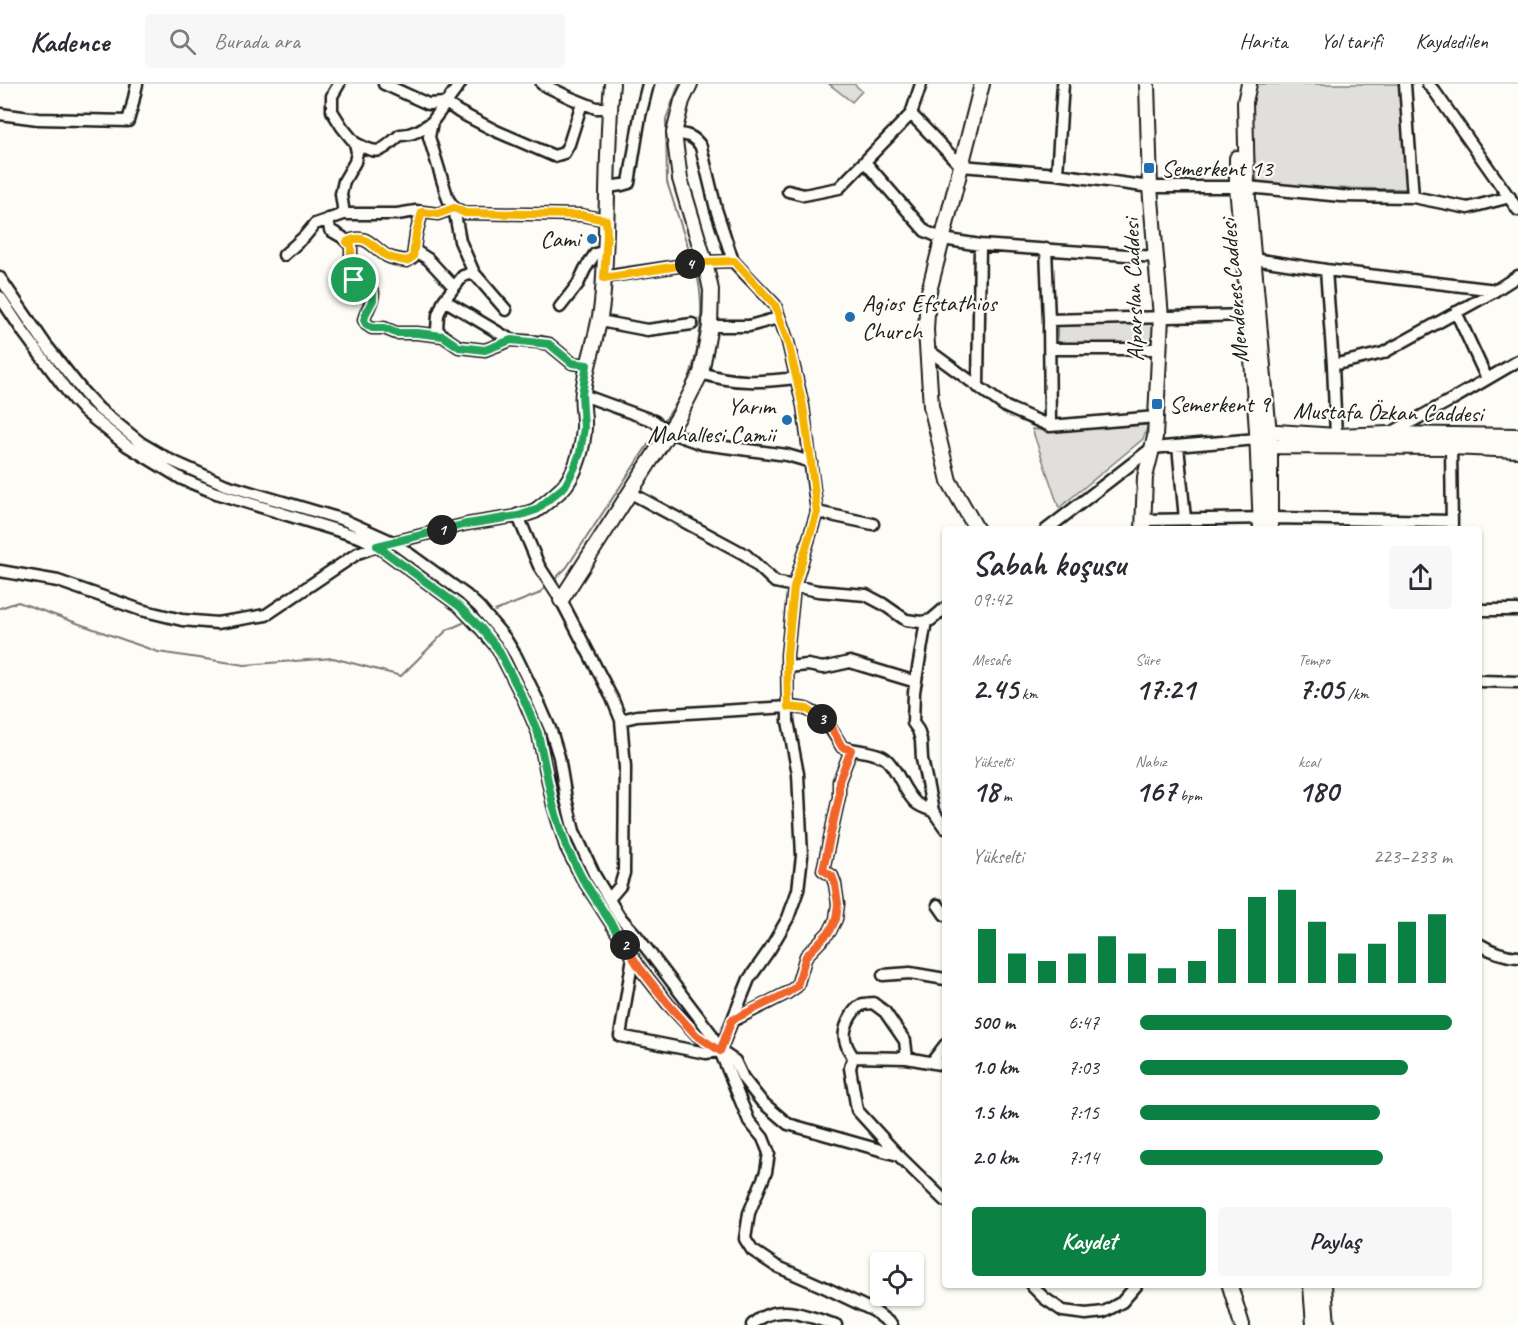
<!DOCTYPE html>
<html lang="tr">
<head>
<meta charset="utf-8">
<style>
	body { margin:0; font-family:Caveat,sans-serif; background:#f7f7f7; color:#2b2b33; height:100vh; display:flex; flex-direction:column; font-size:22px; white-space:nowrap }
	* { box-sizing:border-box; margin:0 }
	p { font-size:20px; color:#7c7c81 }
	.icon { flex:none; width:33px; height:33px; fill:none; stroke:currentColor; stroke-width:2; stroke-linecap:round; stroke-linejoin:round }
	.map { position:relative; flex:1; overflow:hidden }
	.panel { position:absolute; left:942px; top:442px; width:540px; height:762px; display:flex; flex-direction:column; background:#fff; border-radius:6px; box-shadow:0 2px 4px #0004 }
	.panel>* { flex:none }
	.fabs { position:absolute; left:870px; top:1168px; display:grid; gap:12px }
	.fabs a { display:grid; place-items:center; width:54px; height:54px; border-radius:6px; background:#fff; box-shadow:0 2px 4px #0004; font-size:30px }
	.pin { position:absolute; display:grid; place-items:center; width:51px; height:51px; color:#fff; margin:-26px; border:3px solid #fff; border-radius:50%; box-shadow:0 2px 6px #0007 }
	.km { position:absolute; width:30px; height:30px; margin:-15px; border-radius:50%; background:#222; color:#fff; font-size:16px; line-height:30px; text-align:center }
	.round { display:grid; place-items:center; flex:none; width:63px; height:63px; border-radius:6px; background:#f7f7f7 }
	.headline { display:flex; align-items:center; justify-content:space-between; height:102px; padding:0 30px }
	h1 { font-size:33px; font-weight:600; line-height:45px }
	.stats { display:grid; grid-template-columns:repeat(3,1fr); gap:9px; height:102px; padding:6px 30px }
	.stats div { display:grid; align-content:center }
	.stats b { font-size:30px; font-weight:600 }
	.stats small { font-size:16px; font-weight:400 }
	.stats p { font-size:16px }
	.chart { height:168px; padding:12px 30px }
	.chart p { display:flex; justify-content:space-between }
	.chart svg { width:100%; height:108px; margin-top:6px; stroke:#0b8043; stroke-width:6 }
	.button { display:flex; gap:12px; margin-top:auto; padding:12px 30px }
	.button a { flex:1; height:69px; border-radius:6px; background:#0b8043; color:#fff; font-size:24px; font-weight:600; line-height:69px; text-align:center }
	.button a+a { background:#f7f7f7; color:#2b2b33 }
	ul { padding:0 30px; list-style:none; font-size:20px }
	li { display:grid; grid-template-columns:96px 72px 1fr; align-items:center; height:45px }
	li i { height:15px; border-radius:8px; background:#0b8043 }
	header { display:flex; align-items:center; gap:36px; box-sizing:border-box; height:84px; padding:0 30px; background:#fff; border-bottom:2px solid #e1e1e2 }
	header strong { font-size:28px }
	nav { display:flex; gap:33px; margin-inline-start:auto; font-size:21px }
	.search { width:420px; height:54px; background:#f7f7f7; display:flex; align-items:center; gap:15px; box-sizing:border-box; padding:0 21px; border-radius:6px; color:#7c7c81; font-size:22px }
	.map>svg:first-child { display:block }
	.green { fill:#e0dfdb; stroke:#7e7e7c; stroke-width:1.5 }
	.lines { fill:none; stroke-linecap:round; stroke-linejoin:round }
	.stream { stroke:#797876; stroke-width:2 }
	.minor-casing { stroke:#1c1c1c; stroke-width:15 }
	.major-casing { stroke:#1c1c1c; stroke-width:18 }
	.minor { stroke:#fdfcf7; stroke-width:10 }
	.major { stroke:#fdfcf7; stroke-width:14 }
	.split-1-casing { stroke:#fff; stroke-width:12 }
	.split-2-casing { stroke:#fff; stroke-width:12 }
	.split-3-casing { stroke:#fff; stroke-width:12 }
	.split-4-casing { stroke:#fff; stroke-width:12 }
	.split-5-casing { stroke:#fff; stroke-width:12 }
	.split-1 { stroke:#22a559; stroke-width:8 }
	.split-2 { stroke:#22a559; stroke-width:8 }
	.split-3 { stroke:#f0652b; stroke-width:8 }
	.split-4 { stroke:#f5b400; stroke-width:8 }
	.split-5 { stroke:#f5b400; stroke-width:8 }
	.poi-dot { fill:#1f6fb2; stroke:#fdfcf7; stroke-width:2 }
	.labels { text-anchor:middle; stroke-width:4.5; stroke-linejoin:round; paint-order:stroke }
	.poi-label { font-size:24px; fill:#1c1c1c; stroke:#fdfcf7; text-anchor:start }
	.street-label { font-size:24px; fill:#1c1c1c; stroke:#fdfcf7 }
</style>
</head>
<body>
<header>
<strong>Kadence</strong>
<div class="search"><svg class="icon" aria-label="search" viewBox="0 0 24 24"><circle cx="10" cy="10" r="6"/><path d="M15 15l6 6"/></svg>Burada ara</div>
<nav><a>Harita</a><a>Yol tarifi</a><a>Kaydedilen</a></nav>
</header>
<div class="map">
<svg width="1518" height="1241" viewBox="0 0 1518 1241">
	<rect width="100%" height="100%" fill="#fdfcf7"/>
	<filter id="ink" filterUnits="userSpaceOnUse"><feTurbulence type="fractalNoise" baseFrequency=".0167" numOctaves="2"/><feDisplacementMap in="SourceGraphic" scale="12" xChannelSelector="R" yChannelSelector="G"/><feConvolveMatrix kernelMatrix="1 2 1 2 8 2 1 2 1" color-interpolation-filters="sRGB"/></filter>
	<g filter="url(#ink)">
		<path class="green" d="M829,0H854L862,7L852,18Z
			M1255,0H1403L1410,105L1308,104L1257,99L1251,39Z
			M1057,238L1154,239L1155,260L1058,259Z
			M1148,341L1143,355L1059,424L1032,345L1047,347Z"/>
		<g class="lines">
			<path class="stream" d="M679,0L666,35L667,98L692,176
				M662,340C670,328 680,316 685,304C700,270 707,220 695,184
				M553,497L567,483L659,344
				M0,524L18,518L158,568L245,581L333,574L401,592L447,546L463,539
				M495,527L538,510L546,503"/>
			<defs>
				<path id="minor" d="M339,0L332,12V27L342,43L355,59L357,68L355,78L344,97L341,110L344,130
					M384,0L428,20L446,19L459,28L496,47L554,72L564,69L569,60L582,19
					M460,0L432,38L429,53L448,115L454,124L460,157L474,189L506,226
					M542,0L571,14L596,24H610
					M1405,0L1413,113
					M1428,0L1435,8L1518,126
					M0,30L38,35L128,37L132,23L137,0
					M911,30L961,82L1057,90L1150,103H1247L1341,112L1413,113L1468,124L1510,113
					M674,49C685,50 695,52 701,63L716,125L733,177L775,221L788,258L803,322L817,428L794,503L787,571L788,637L798,690L802,772L798,806L788,834L770,865L749,895L720,967L749,1037L763,1054L769,1069L766,1088L749,1129L745,1155L752,1166L776,1182L826,1204L874,1227L892,1241
					M355,59C380,72 380,68 400,51C413,51 422,45 432,38
					M865,78L925,147L943,155L980,161L1156,173
					M1057,90L1063,0
					M607,103L622,101L629,99L640,32L648,0
					M788,107L804,111L839,104L911,30L921,0
					M328,135L330,146L342,153L351,162V187L354,196L373,209C373,219 366,226 364,236L366,240L372,244H384L396,249H417L443,252
					M347,158C366,148 372,163 387,172C393,175 400,176 407,177L413,173L416,150L422,128
					M1046,165L1049,236L1050,342
					M414,166L428,175L454,203
					M284,171L305,152L315,140L344,130H397L416,127L438,130L454,124L465,129L581,131L607,136
					M1254,175L1326,186L1496,206L1518,192
					M1326,186L1333,281L1336,352
					M474,189L463,192L444,216L438,231L437,245L443,252L459,263L485,266L511,256L538,258L549,260L572,279L587,281
					M604,193L705,178L733,177
					M0,194L46,261L84,309L99,325L141,359L170,376L226,401L344,436L393,458L466,511L479,523L505,554L516,572L538,617L551,647L559,673L566,715L574,747L595,792L619,832L637,852L710,948L720,967L697,951L668,920L639,883L582,794L566,763L553,721L538,649L524,616L498,565L481,545L459,522L377,462L362,454L216,409L182,395L126,361L84,327L73,315L24,249L0,213
					M444,216L511,256
					M560,223L578,200L585,185L595,170L606,167
					M1456,228L1487,295
					M1049,236L1249,231
					M600,237L647,246L692,240
					M710,242H749L778,234
					M1050,265H1160
					M928,266L1006,323L1050,342L1156,333
					M1333,281L1383,269L1495,207
					M701,289C735,300 762,298 796,294
					M978,303L980,161
					M583,311L654,337L668,348L702,360L787,371L811,378
					M1389,350L1453,315L1518,277
					M1178,362L1185,435
					M1451,363L1452,446
					M631,409L746,471L775,498L818,507L866,511L883,520L906,536L921,538L931,536L945,524
					M817,428L873,440
					M1143,436L1273,434L1452,437
					M1046,446L1152,364L1257,355
					M0,487L58,497L141,526L182,536L217,539L266,531L358,469L377,462L467,440L518,432L539,482L561,516L612,614L621,636L637,632L788,623C794,624 803,623 808,626C824,632 834,649 842,663C854,667 878,667 887,676C899,688 903,707 916,719C921,723 928,725 933,727
					M1479,526H1518
					M926,537L914,608L913,639L918,646L921,656L922,675L933,727L945,744
					M787,583L808,581L823,584L850,578L916,598
					M1479,597L1518,598
					M609,815L620,802L624,789L625,683L621,636
					M938,821L945,831
					M1479,860C1492,868 1503,872 1518,873
					M633,873L620,952L706,969L720,967L735,977L743,994L762,1018L788,1040L898,1071L945,1117
					M883,891L910,889L945,895
					M732,937L787,909L797,902L806,872L830,847L836,835L838,820L835,800L832,792L823,786L839,713V697L851,666
					M853,973C851,969 847,964 846,959C841,947 851,926 863,920C864,920 872,919 873,919L885,928L905,957L907,974
					M932,978L945,961
					M898,1071L857,1026L850,984L853,973L907,974L945,981
					M1032,1202L1044,1214L1063,1227L1086,1230L1104,1228L1122,1218L1136,1202
					M752,1241C776,1216 809,1233 836,1241"/>
				<path id="major" d="M1249,0L1245,18L1247,103L1270,361V446
					M1237,74V103L1249,231L1257,347L1261,446
					M1262,347L1336,352L1389,350L1518,352
					M1263,362L1451,363L1518,366
					M518,432C523,431 530,429 535,427C541,423 562,406 566,400C577,385 583,363 584,344C585,332 581,320 583,308C587,277 599,249 602,219C609,146 605,73 612,0
					M977,446L949,397L931,322L926,246L928,211L982,0
					M1143,446L1145,393L1155,353L1161,233L1150,103L1147,0
					M561,516L679,332L701,289L710,242L711,206L705,178L680,95L674,49L682,17L690,0
					M1230,1202L1242,1241
					M1311,1202L1314,1241
					M1324,1202L1327,1241"/>
			</defs>
			<use href="#minor" class="minor-casing"/>
			<use href="#major" class="major-casing"/>
			<use href="#minor" class="minor"/>
			<use href="#major" class="major"/>
		</g>
	</g>
	<g class="lines" filter="url(#ink)">
		<defs>
			<path id="split-1" d="M354,196L373,209V216L366,229L364,236L366,240L372,244H384L396,249H417L443,252L459,263L485,266L511,256L549,260L572,279L587,281L582,310L584,344L580,369L574,385L565,402L536,426L518,432L467,440L442,446"/>
			<path id="split-2" d="M442,446L377,462L459,522L481,544L498,565L524,616L538,649L553,721L566,762L582,794L625,861"/>
			<path id="split-3" d="M625,861L639,883L668,920L696,951L720,967L732,936L787,909L797,902L806,872L830,847L836,835L838,820L835,800L832,792L823,786L839,713V697L851,666L842,663L832,645L822,635"/>
			<path id="split-4" d="M690,180L705,178L734,177L775,221L788,258L803,322L811,378L817,428L794,503L787,571L788,623L807,625L822,635"/>
			<path id="split-5" d="M354,196L351,187V162L347,158C366,148 372,163 387,172C393,175 400,176 407,177L413,173L416,150L422,128L438,130L454,124L465,129L581,131L606,136L607,150L604,194L690,180"/>
		</defs>
		<use href="#split-1" class="split-1-casing"/>
		<use href="#split-2" class="split-2-casing"/>
		<use href="#split-3" class="split-3-casing"/>
		<use href="#split-4" class="split-4-casing"/>
		<use href="#split-5" class="split-5-casing"/>
		<use href="#split-1" class="split-1"/>
		<use href="#split-2" class="split-2"/>
		<use href="#split-3" class="split-3"/>
		<use href="#split-4" class="split-4"/>
		<use href="#split-5" class="split-5"/>
	</g>
	<g class="poi-dot">
		<rect x="1143" y="78" width="12" height="12" rx="3"/>
		<circle cx="592" cy="155" r="6"/>
		<circle cx="850" cy="233" r="6"/>
		<rect x="1151" y="314" width="12" height="12" rx="3"/>
		<circle cx="787" cy="336" r="6"/>
	</g>
	<g class="labels">
		<g class="poi-label">
			<text x="1161" y="92">Semerkent 13</text>
			<text x="580" y="163" text-anchor="end">Cami</text>
			<text x="862" y="227">Agios Efstathios<tspan x="862" dy="28">Church</tspan></text>
			<text x="1169" y="328">Semerkent 9</text>
			<text x="775" y="330" text-anchor="end">Yarım<tspan x="775" dy="28">Mahallesi Camii</tspan></text>
		</g>
		<g class="street-label">
			<text transform="translate(1133 206) rotate(-92)" y="8">Alparslan Caddesi</text>
			<text transform="translate(1234 207) rotate(-95)" y="8">Menderes Caddesi</text>
			<text transform="translate(1388 328) rotate(1)" y="8">Mustafa Özkan Caddesi</text>
		</g>
	</g>
</svg>
<div class="fabs">
<a><svg class="icon" aria-label="locate" viewBox="0 0 24 24"><circle cx="12" cy="12" r="6"/><path d="M12 2v4M12 18v4M2 12h4M18 12h4"/></svg></a>
</div>
<div class="pin" style="left:354px;top:196px;background:#1e9e55"><svg class="icon" aria-label="arrive" viewBox="0 0 24 24"><path d="M6 21V4h12l-3 4 3 4H6"/></svg></div>
<b class="km" style="left:442px;top:446px">1</b>
<b class="km" style="left:625px;top:861px">2</b>
<b class="km" style="left:822px;top:635px">3</b>
<b class="km" style="left:690px;top:180px">4</b>
<section class="panel">
<div class="headline"><div><h1>Sabah koşusu</h1><p>09:42</p></div><a class="round"><svg class="icon" aria-label="share" viewBox="0 0 24 24"><path d="M12 15V3M7 8l5-5 5 5M5 13v7h14v-7"/></svg></a></div>
<div class="stats">
<div><p>Mesafe</p><b>2.45<small> km</small></b></div>
<div><p>Süre</p><b>17:21</b></div>
<div><p>Tempo</p><b>7:05<small> /km</small></b></div>
</div>
<div class="stats">
<div><p>Yükselti</p><b>18<small> m</small></b></div>
<div><p>Nabız</p><b>167<small> bpm</small></b></div>
<div><p>kcal</p><b>180</b></div>
</div>
<div class="chart"><p><span>Yükselti</span>223–233 m</p>
<svg viewBox="0 0 160 44" preserveAspectRatio="none"><path d="M5 44V22M15 44V32M25 44V35M35 44V32M45 44V25M55 44V32M65 44V38M75 44V35M85 44V22M95 44V9M105 44V6M115 44V19M125 44V32M135 44V28M145 44V19M155 44V16"/></svg>
</div>
<ul>
<li><b>500 m</b>6:47<i style="width:100%"></i></li>
<li><b>1.0 km</b>7:03<i style="width:86%"></i></li>
<li><b>1.5 km</b>7:15<i style="width:77%"></i></li>
<li><b>2.0 km</b>7:14<i style="width:78%"></i></li>
</ul>
<div class="button"><a>Kaydet</a><a>Paylaş</a></div>
</section>
</div>
</body>
</html>
